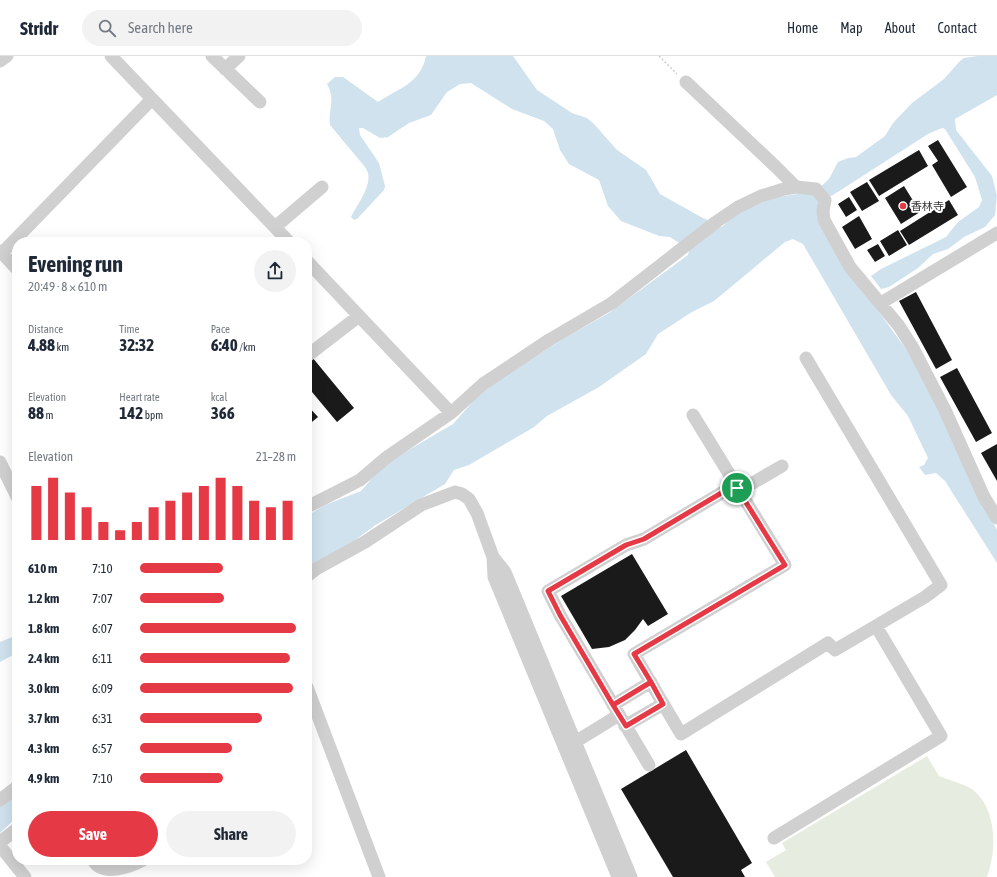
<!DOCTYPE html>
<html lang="en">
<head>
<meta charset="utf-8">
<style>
	body { margin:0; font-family:"Asap Condensed","Noto Sans SC",sans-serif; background:#f2f2f3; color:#1f2937; height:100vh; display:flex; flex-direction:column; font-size:15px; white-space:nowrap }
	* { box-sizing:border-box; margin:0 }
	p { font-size:13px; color:#747a83 }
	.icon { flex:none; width:22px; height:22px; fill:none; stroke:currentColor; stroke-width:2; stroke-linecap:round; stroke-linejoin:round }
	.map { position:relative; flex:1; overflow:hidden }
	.panel { position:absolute; left:12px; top:181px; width:300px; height:628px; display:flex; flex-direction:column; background:#fff; border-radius:16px; box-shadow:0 4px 16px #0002 }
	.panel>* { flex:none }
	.pin { position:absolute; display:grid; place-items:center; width:34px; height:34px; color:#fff; margin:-17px; border:2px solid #fff; border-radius:50%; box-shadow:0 1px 4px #0007 }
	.round { display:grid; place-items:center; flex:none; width:42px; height:42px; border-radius:21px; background:#f2f2f3 }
	.summary { display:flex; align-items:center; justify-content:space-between; height:68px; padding:0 16px }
	h1 { font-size:22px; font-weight:700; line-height:30px }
	.stats { display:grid; grid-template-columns:repeat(3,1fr); gap:6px; height:68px; padding:4px 16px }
	.stats div { display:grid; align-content:center }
	.stats b { font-size:17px; font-weight:700 }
	.stats small { font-size:11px; font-weight:400 }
	.stats p { font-size:11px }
	.chart { height:112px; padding:8px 16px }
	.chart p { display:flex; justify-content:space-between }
	.chart svg { width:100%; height:72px; margin-top:4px; stroke:#e63946; stroke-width:6 }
	.action { display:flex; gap:8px; margin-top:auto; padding:8px 16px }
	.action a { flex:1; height:46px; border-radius:24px; background:#e63946; color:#fff; font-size:16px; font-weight:700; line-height:46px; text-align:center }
	.action a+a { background:#f2f2f3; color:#1f2937 }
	ul { padding:0 16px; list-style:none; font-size:13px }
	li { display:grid; grid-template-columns:64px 48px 1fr; align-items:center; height:30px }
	li i { height:10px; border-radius:5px; background:#e63946 }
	header { display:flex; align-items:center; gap:24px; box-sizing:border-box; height:56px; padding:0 20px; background:#fff; border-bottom:1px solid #e0e1e3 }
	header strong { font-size:19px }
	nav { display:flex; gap:22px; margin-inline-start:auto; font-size:14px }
	.search { width:280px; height:36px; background:#f2f2f3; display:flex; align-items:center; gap:10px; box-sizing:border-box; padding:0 14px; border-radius:22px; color:#747a83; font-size:15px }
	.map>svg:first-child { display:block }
	.green { fill:#e6ecdf }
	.water { fill:#cfe2ee }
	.building { fill:#1a1a1a }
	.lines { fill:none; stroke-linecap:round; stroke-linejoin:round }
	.path { stroke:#cdcdcd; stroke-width:1.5; stroke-dasharray:2 2; stroke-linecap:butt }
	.minor { stroke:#d0d0d0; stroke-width:13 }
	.route-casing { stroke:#fff; stroke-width:8 }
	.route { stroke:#e63946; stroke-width:5 }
	.poi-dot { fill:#e63946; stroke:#fff; stroke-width:1.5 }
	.labels { text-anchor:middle; stroke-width:4; stroke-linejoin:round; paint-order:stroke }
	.poi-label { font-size:11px; fill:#333; stroke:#fff; text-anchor:start }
</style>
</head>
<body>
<header>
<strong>Stridr</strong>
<div class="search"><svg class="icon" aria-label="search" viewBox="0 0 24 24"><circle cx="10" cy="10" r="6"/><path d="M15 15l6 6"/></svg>Search here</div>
<nav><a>Home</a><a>Map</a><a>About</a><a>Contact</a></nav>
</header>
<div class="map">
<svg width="997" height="821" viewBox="0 0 997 821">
	<rect width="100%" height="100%" fill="#fff"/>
	<path class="green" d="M927,700L939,720C950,725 963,727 973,734C997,753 997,794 987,821H775L766,806L786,794L782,787Z"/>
	<path class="water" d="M426,0H513L537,34L572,57L587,62L594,68L617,94L646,114L660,138L701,161L722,171L738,155L778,141L816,135L829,123L838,106L848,102L856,101L885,80L893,67L912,47L944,23L959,6L964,2L978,0H997V39L955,63L956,74L992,120L997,140L995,159L985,171L964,181L948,193L933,198L918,212L889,231L881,233L871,220L881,213L946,181L958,166L979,151L982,144L975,121L945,73L942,72L928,78L833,139C817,143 814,156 820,170L860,230L911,300L930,334L966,414L997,474V507L945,425L936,417L925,419L919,411L924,409L928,402L908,360L891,339L803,188L793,183L785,186L714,245L692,256L658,278L646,298L599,331L547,360L534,371L469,409L454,414L445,428L374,470L346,491L307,515V460L325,449L361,435L381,412L402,398L453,368L477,341L492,329L563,283L609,257L688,199L689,195L687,192L670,181L659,180L621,165L608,150L599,124L569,108L560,94L553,73L544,65L512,53L471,27L460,28L447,36L431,59L409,67L388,81L380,82L363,72H359L360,79L379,107L385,130L384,134L357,163L354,164L351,161C358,147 376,125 365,111L330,69C328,54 336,43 327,28L335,21H343L378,46C399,32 420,28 426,0Z
		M17,579V597L0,606V586Z
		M17,735V761L0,777V747Z"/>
	<path class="building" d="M938,84L967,131L951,141L932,109L938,105L928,90Z
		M919,94L928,110L879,140L869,124Z
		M867,126L879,145L862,155L850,136Z
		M904,130L920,156L901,168L885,142Z
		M849,141L857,154L846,161L838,148Z
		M949,144L958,159L909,189L900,175Z
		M859,160L872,183L855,193L842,171Z
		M898,174L907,189L889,200L880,185Z
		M878,188L885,200L875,206L867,194Z
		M916,236L952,304L936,313L899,245Z
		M312,301L354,352L337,366L307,330V305Z
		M957,312L992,377L976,386L940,321Z
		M307,349L318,361L307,370Z
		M997,388V425L981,397Z
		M632,498L668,558L648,570L643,563L635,574L625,584L609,591L592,593L561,540Z
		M686,694L752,807L741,814L745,821H673L621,733Z"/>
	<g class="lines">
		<path class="path" d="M659,0L677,18"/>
		<path class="minor" d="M111,0L289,186
			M212,0L260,46
			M0,5L7,0
			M225,13L239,0
			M686,26L776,111L796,131
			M275,171L322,131
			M0,195L17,213
			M2,197L152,43
			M307,205L451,357
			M881,247L997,177
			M307,300L359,260
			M693,359L785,509L634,598L681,678L828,587L835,594L925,541L941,529L806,302
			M0,406L17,441
			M307,451L360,424L387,401L451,357L483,328L549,284L612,247L716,166L738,151L761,140L784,133L796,131L816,133L825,144L823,155L824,164L850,211L899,270L913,292L945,354L984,441L997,462
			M493,501L494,521L618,821
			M307,520L316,513L365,486L421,449L455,436L462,438L469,443L477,457L493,501L505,516L631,821
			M307,631L379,821
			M613,649L651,626
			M625,670L663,648
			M575,686L619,659
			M649,709L560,559L548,535L626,489L644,483L728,433L751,428L782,410
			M0,744L17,731
			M774,782L941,680L876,570
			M0,786L17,773
			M0,790L25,821
			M93,804C102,821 130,811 143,804"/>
	</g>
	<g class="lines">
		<defs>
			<path id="route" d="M737,432L785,509L634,598L651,626L613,649L626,670L663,648L651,626L613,649L560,559L548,535L626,489L644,483L728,433L737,432"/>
		</defs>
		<use href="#route" class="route-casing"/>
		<use href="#route" class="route"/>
	</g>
	<circle class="poi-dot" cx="903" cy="150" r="4"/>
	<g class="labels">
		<g class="poi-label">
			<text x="911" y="154">香林寺</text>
		</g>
	</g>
</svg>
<div class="pin" style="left:737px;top:432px;background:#1e9e55"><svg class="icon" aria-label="arrive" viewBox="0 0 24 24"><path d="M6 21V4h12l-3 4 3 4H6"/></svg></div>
<section class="panel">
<div class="summary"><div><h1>Evening run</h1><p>20:49 · 8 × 610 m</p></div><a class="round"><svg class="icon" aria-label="share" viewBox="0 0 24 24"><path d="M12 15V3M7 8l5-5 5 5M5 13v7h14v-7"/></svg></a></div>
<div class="stats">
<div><p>Distance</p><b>4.88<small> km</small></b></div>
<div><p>Time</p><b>32:32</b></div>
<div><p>Pace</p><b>6:40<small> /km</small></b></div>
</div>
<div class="stats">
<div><p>Elevation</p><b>88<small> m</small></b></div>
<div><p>Heart rate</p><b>142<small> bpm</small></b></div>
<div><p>kcal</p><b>366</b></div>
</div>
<div class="chart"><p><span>Elevation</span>21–28 m</p>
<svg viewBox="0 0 160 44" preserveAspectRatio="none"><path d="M5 44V11M15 44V6M25 44V15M35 44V24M45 44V33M55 44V38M65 44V33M75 44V24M85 44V20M95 44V15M105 44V11M115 44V6M125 44V11M135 44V20M145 44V24M155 44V20"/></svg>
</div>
<ul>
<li><b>610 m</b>7:10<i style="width:53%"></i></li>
<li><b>1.2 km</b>7:07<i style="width:54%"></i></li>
<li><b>1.8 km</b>6:07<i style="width:100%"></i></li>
<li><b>2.4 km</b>6:11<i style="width:96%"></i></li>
<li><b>3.0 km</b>6:09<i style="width:98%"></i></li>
<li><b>3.7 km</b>6:31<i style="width:78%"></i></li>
<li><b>4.3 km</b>6:57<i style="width:59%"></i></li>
<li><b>4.9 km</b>7:10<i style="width:53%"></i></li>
</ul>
<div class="action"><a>Save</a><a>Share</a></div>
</section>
</div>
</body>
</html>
